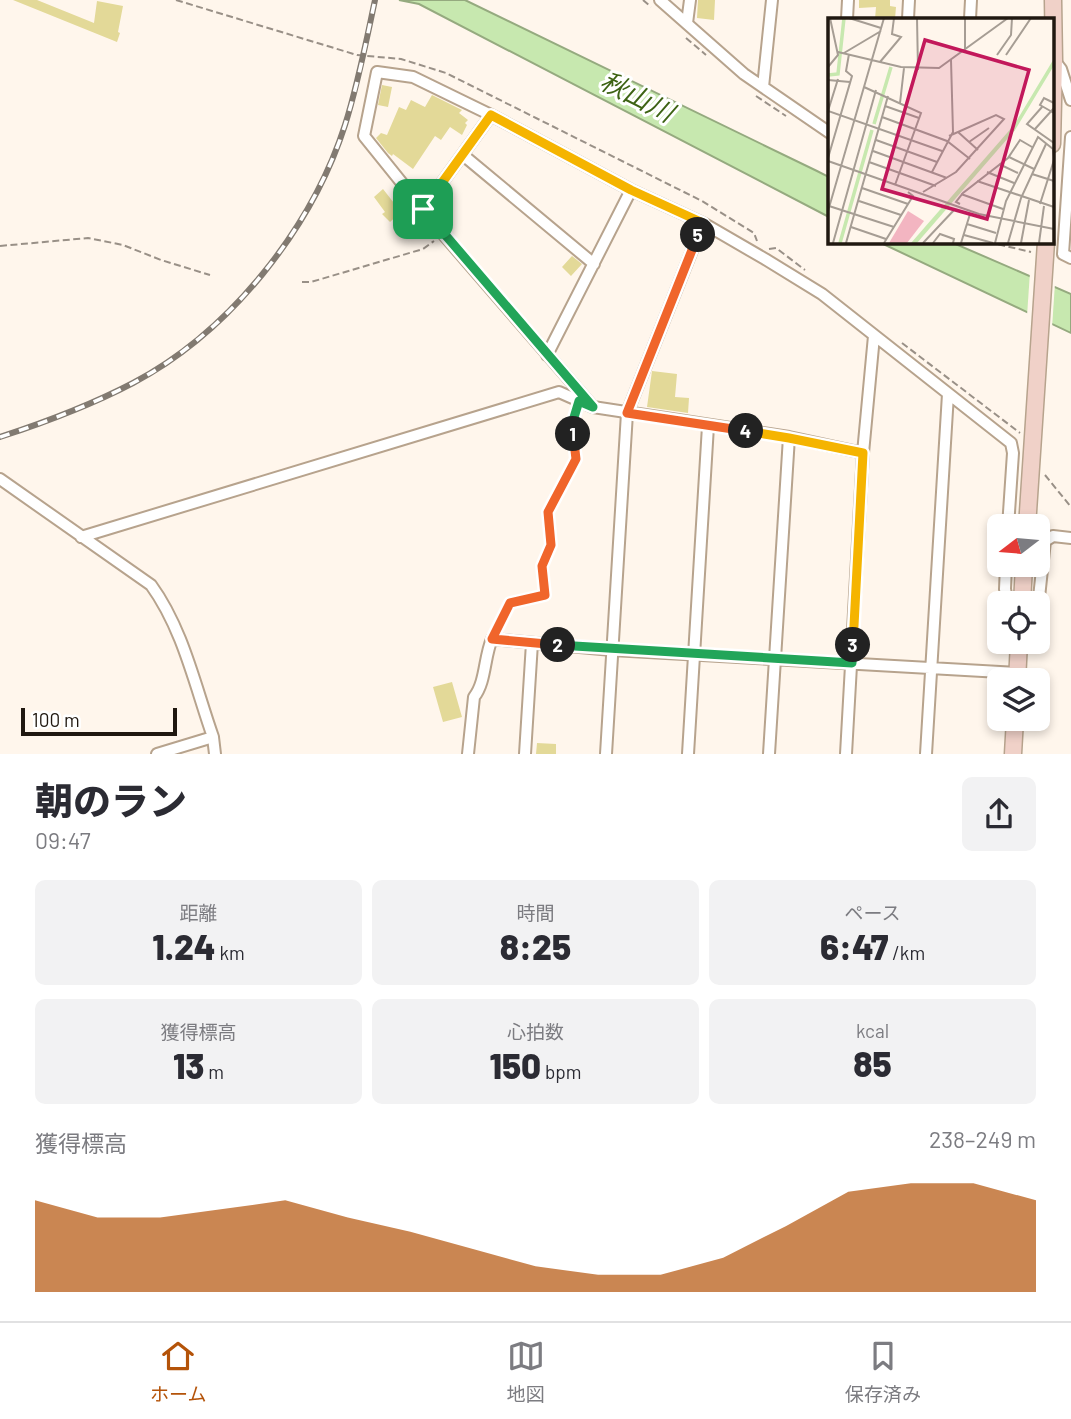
<!DOCTYPE html>
<html lang="ja">
<head>
<meta charset="utf-8">
<style>
	body { margin:0; font-family:Barlow,"Noto Sans JP",sans-serif; background:#f2f2f3; color:#2b2b33; height:100vh; display:flex; flex-direction:column; font-size:26px; white-space:nowrap }
	* { box-sizing:border-box; margin:0 }
	p { font-size:23px; color:#7c7c81 }
	.icon { flex:none; width:38px; height:38px; fill:none; stroke:currentColor; stroke-width:2; stroke-linecap:round; stroke-linejoin:round }
	.map { position:relative; height:754px; overflow:hidden }
	.side { display:flex; flex-direction:column; background:#fff; flex:1 }
	.side>* { flex:none }
	.needle { width:46px; rotate:254deg }
	.buttons { position:absolute; left:987px; top:514px; display:grid; gap:14px }
	.buttons a { display:grid; place-items:center; width:63px; height:63px; border-radius:10px; background:#fff; box-shadow:0 4px 10px #0003; font-size:35px }
	.scale { position:absolute; left:21px; bottom:18px; width:156px; box-sizing:border-box; padding-left:7px; border:4px solid #201810; border-top:0; font-size:19px; line-height:24px; white-space:nowrap; color:#201810; -webkit-text-stroke:5px #fff; paint-order:stroke }
	.pin { position:absolute; display:grid; place-items:center; width:60px; height:60px; color:#fff; margin:-30px; border-radius:14px; box-shadow:0 4px 10px #0006 }
	.km { position:absolute; width:35px; height:35px; margin:-18px; border-radius:50%; background:#222; color:#fff; font-size:19px; line-height:35px; text-align:center }
	.round { display:grid; place-items:center; flex:none; width:74px; height:74px; border-radius:10px; background:#f2f2f3 }
	.overview { display:flex; align-items:center; justify-content:space-between; height:119px; padding:0 35px }
	h1 { font-size:38px; font-weight:800; line-height:52px }
	.figures { display:grid; grid-template-columns:repeat(3,1fr); gap:10px; height:119px; padding:7px 35px }
	.figures div { display:grid; align-content:center; border-radius:10px; background:#f2f2f3; text-align:center }
	.figures b { font-size:35px; font-weight:800 }
	.figures small { font-size:19px; font-weight:400 }
	.figures p { font-size:19px }
	.chart { height:196px; padding:14px 35px }
	.chart p { display:flex; justify-content:space-between }
	.chart svg { width:100%; height:126px; margin-top:7px; fill:#b45309; opacity:.7 }
	.tab-bar { display:flex; justify-content:space-around; align-items:center; height:98px; border-top:2px solid #e1e1e2; background:#fff; font-size:19px; color:#7c7c81 }
	.tab-bar a { display:grid; justify-items:center; gap:4px }
	.tab-bar .on { color:#b45309 }
	.map>svg:first-child { display:block }
	.water { fill:#c7e8af; stroke:#95aa7f; stroke-width:2 }
	.pier { fill:#fff6ec }
	.building { fill:#e3d998 }
	.lines { fill:none; stroke-linecap:round; stroke-linejoin:round }
	.street-casing { stroke:#b7a38d; stroke-width:14 }
	.secondary-casing { stroke:#b7a38d; stroke-width:19 }
	.path { stroke:#999087; stroke-width:2; stroke-dasharray:7 3.5; stroke-linecap:butt }
	.street { stroke:#fff; stroke-width:10 }
	.secondary { stroke:#f0d1c8; stroke-width:16 }
	.rail-casing { stroke:#827a71; stroke-width:6 }
	.rail { stroke:#fff; stroke-width:3.5; stroke-dasharray:10; stroke-linecap:butt }
	.split-1-casing { stroke:#fff; stroke-width:14 }
	.split-2-casing { stroke:#fff; stroke-width:14 }
	.split-3-casing { stroke:#fff; stroke-width:14 }
	.split-4-casing { stroke:#fff; stroke-width:14 }
	.split-5-casing { stroke:#fff; stroke-width:14 }
	.split-6-casing { stroke:#fff; stroke-width:14 }
	.split-1 { stroke:#22a559; stroke-width:9 }
	.split-2 { stroke:#f0652b; stroke-width:9 }
	.split-3 { stroke:#22a559; stroke-width:9 }
	.split-4 { stroke:#f5b400; stroke-width:9 }
	.split-5 { stroke:#f0652b; stroke-width:9 }
	.split-6 { stroke:#f5b400; stroke-width:9 }
	.labels { text-anchor:middle; stroke-width:6; stroke-linejoin:round; paint-order:stroke }
	.water-label { font-size:26px; font-style:italic; fill:#3d6314; stroke:#fff }
	.inset-river { fill:none; stroke:#c7e8af; stroke-width:3.5 }
	.inset-road { fill:none; stroke:#a69d94; stroke-width:2 }
	.view { fill:#c2185b; fill-opacity:0.15; stroke:#c2185b; stroke-width:3.5 }
	.inset-edge { fill:none; stroke:#201810; stroke-width:3.5 }
</style>
</head>
<body>
<div class="map">
<svg width="1071" height="754" viewBox="0 0 1071 754">
	<rect width="100%" height="100%" fill="#fff6ec"/>
	<path class="water" d="M399,0H465L817,171L829,177V217L419,4Z
		M879,242H951L1071,294V333Z"/>
	<path class="pier" d="M1030,272L1055,283L1052,328L1027,316Z"/>
	<path class="building" d="M13,0H37L94,23L97,1L123,6L118,32L120,33L117,42Z
		M698,0H715L714,20L697,18Z
		M859,0H890V6L896,7L895,19H875L876,7L859,8Z
		M382,85L392,87L388,107L378,105Z
		M432,95L462,110L459,113L468,120L465,123L467,125L462,135L450,127L441,140L435,136L413,169L393,154L392,156L388,153L376,138L381,133L387,135L399,107L406,110L411,100L425,107Z
		M383,189L401,212L390,222L382,214L385,212L374,197Z
		M572,256L582,264L571,276L562,267Z
		M652,371L677,374L675,397L689,398L688,413L647,407Z
		M452,682L462,717L443,722L433,687Z
		M537,743L556,744V754H536Z"/>
	<g class="lines">
		<defs>
			<path id="street" d="M660,0L744,74L830,133
				M847,19L848,0
				M908,19L909,0
				M970,19L971,0
				M687,23L690,0
				M1053,63L1054,60L1061,69L1071,100
				M763,87L772,0
				M1071,137L1063,254L1071,258
				M463,155L594,264
				M423,209L491,115
				M547,355L631,190
				M593,407L443,234L364,136L377,72L413,77L491,115L631,190L703,223L765,259L822,294L1011,443L1013,453L1008,527
				M0,479L151,585C183,629 195,686 213,737L215,754
				M81,537L559,392L593,407L789,437L863,453
				M1006,565L1005,589L1008,604
				M1038,607L1045,541L1053,536L1071,538
				M157,754L213,737
				M468,754L474,697C486,682 484,657 492,639L612,650L1018,673
				M525,754L532,643
				M606,754L627,413L703,223
				M688,754L708,426
				M769,754L789,437
				M846,754L863,453L874,336
				M926,754L948,394"/>
			<path id="secondary" d="M1052,144L1054,60L1053,0
				M1027,527L1046,242
				M1022,604L1024,565
				M1017,681L1019,642
				M1013,754L1015,719"/>
		</defs>
		<use href="#street" class="street-casing"/>
		<use href="#secondary" class="secondary-casing"/>
		<path class="path" d="M176,0L357,55L401,59L446,73L702,201L754,233L757,241
			M643,0L651,7
			M686,38L706,55
			M756,96L786,116
			M988,242L1031,252
			M0,246L88,238L123,245L161,260L210,275
			M769,249L776,248L805,270
			M302,282H311L423,249L434,241
			M902,343L1020,433
			M1045,475L1071,507
			M498,629L510,603L545,595L543,566L551,545L548,512L576,459L571,424L575,412"/>
		<use href="#street" class="street"/>
		<use href="#secondary" class="secondary"/>
		<defs>
			<path id="rail" d="M0,437C46,422 91,405 133,383C230,332 312,228 345,125C358,84 366,42 375,0"/>
		</defs>
		<use href="#rail" class="rail-casing"/>
		<use href="#rail" class="rail"/>
	</g>
	<g class="lines">
		<defs>
			<path id="split-1" d="M423,209L593,407L579,401L572,424L573,434"/>
			<path id="split-2" d="M558,645L492,639L510,603L545,595L542,566L551,545L548,512L576,459L573,434"/>
			<path id="split-3" d="M558,645L852,663L853,645"/>
			<path id="split-4" d="M746,431L789,438L863,453L853,645"/>
			<path id="split-5" d="M698,235L627,413L746,431"/>
			<path id="split-6" d="M423,209L491,115L631,190L703,223L698,235"/>
		</defs>
		<use href="#split-1" class="split-1-casing"/>
		<use href="#split-2" class="split-2-casing"/>
		<use href="#split-3" class="split-3-casing"/>
		<use href="#split-4" class="split-4-casing"/>
		<use href="#split-5" class="split-5-casing"/>
		<use href="#split-6" class="split-6-casing"/>
		<use href="#split-1" class="split-1"/>
		<use href="#split-2" class="split-2"/>
		<use href="#split-3" class="split-3"/>
		<use href="#split-4" class="split-4"/>
		<use href="#split-5" class="split-5"/>
		<use href="#split-6" class="split-6"/>
	</g>
	<g class="labels">
		<g class="water-label">
			<text transform="translate(637 97) rotate(27)" y="9">秋山川</text>
		</g>
	</g>
	<g transform="translate(828 18)">
		<rect width="226" height="226" fill="#fff6ec"/>
		<path d="M80,193L96,203L79,225H61Z" fill="#f3b5c1"/>
		<path d="M186,107L187,112L89,225H83Z" fill="#c7e8af"/>
		<path class="inset-river" d="M0,57L10,56L16,0M46,106L63,49M185,112L226,44M12,225L44,112"/>
		<path class="inset-road" d="M21,0L53,10M89,0L90,52M137,31V0M10,34L73,49L111,50L180,0M16,35L53,13M169,37L183,17L184,0M178,37L203,0M52,44L73,19L64,16L66,0M0,49L10,37L2,0M10,61L0,93L114,133M0,62L22,64M36,69L93,95L67,167M72,85L76,50M226,85L216,80L212,87L226,95M57,88L91,100M214,89L199,106L226,125M54,99L119,123L142,141M207,111L226,90M130,114L150,132M48,122L109,144M141,124L161,110M45,133L119,160M181,139L206,151M0,140L24,58L18,53L21,36M0,143L151,196L226,211M41,144L108,168M171,146L190,155M104,154L125,114L123,42M159,154L186,165M204,156L226,163M149,163L226,189M34,170L80,186M95,174L128,154L176,101L168,97L121,118M133,176L175,191M31,183L73,197M132,186L128,184L135,175L180,140L192,122L204,129M212,186L226,142M1,188L66,209M0,193L56,0M139,206L168,215M23,209L58,221M136,217L165,225M5,225L48,72M18,225L60,78M56,225L85,178L80,174M95,225L127,191M105,225L112,216L126,221L125,225M133,225L142,196M167,225L178,183L210,119L225,131L226,139M180,225L193,180L218,126M193,225L201,182M211,225L216,188"/>
		<path class="view" d="M97,22L201,52L159,201L54,171Z"/>
		<rect width="226" height="226" class="inset-edge"/>
	</g>
</svg>
<div class="buttons">
<a><svg class="needle" viewBox="-14 -14 28 28"><path d="M0-13l5 13h-10z" fill="#e53935"/><path d="M0 13l5-13h-10z" fill="#7c7c81"/></svg></a>
<a><svg class="icon" aria-label="locate" viewBox="0 0 24 24"><circle cx="12" cy="12" r="6"/><path d="M12 2v4M12 18v4M2 12h4M18 12h4"/></svg></a>
<a><svg class="icon" aria-label="layers" viewBox="0 0 24 24"><path d="M12 4l9 5-9 5-9-5zM3 14l9 5 9-5"/></svg></a>
</div>
<div class="scale">100 m</div>
<div class="pin" style="left:423px;top:209px;background:#1e9e55"><svg class="icon" aria-label="arrive" viewBox="0 0 24 24"><path d="M6 21V4h12l-3 4 3 4H6"/></svg></div>
<b class="km" style="left:573px;top:434px">1</b>
<b class="km" style="left:558px;top:645px">2</b>
<b class="km" style="left:853px;top:645px">3</b>
<b class="km" style="left:746px;top:431px">4</b>
<b class="km" style="left:698px;top:235px">5</b>
</div>
<section class="side">
<div class="overview"><div><h1>朝のラン</h1><p>09:47</p></div><a class="round"><svg class="icon" aria-label="share" viewBox="0 0 24 24"><path d="M12 15V3M7 8l5-5 5 5M5 13v7h14v-7"/></svg></a></div>
<div class="figures">
<div><p>距離</p><b>1.24<small> km</small></b></div>
<div><p>時間</p><b>8:25</b></div>
<div><p>ペース</p><b>6:47<small> /km</small></b></div>
</div>
<div class="figures">
<div><p>獲得標高</p><b>13<small> m</small></b></div>
<div><p>心拍数</p><b>150<small> bpm</small></b></div>
<div><p>kcal</p><b>85</b></div>
</div>
<div class="chart"><p><span>獲得標高</span>238–249 m</p>
<svg viewBox="0 0 160 44" preserveAspectRatio="none"><path d="M0 44V12L10 18L20 18L30 15L40 12L50 18L60 23L70 29L80 35L90 38L100 38L110 32L120 21L130 9L140 6L150 6L160 12V44z"/></svg>
</div>
</section>
<nav class="tab-bar">
<a class="on"><svg class="icon" aria-label="home" viewBox="0 0 24 24"><path d="M3 11l9-7 9 7M6 9v11h12V9"/></svg>ホーム</a>
<a><svg class="icon" aria-label="map" viewBox="0 0 24 24"><path d="M3 6l6-2 6 2 6-2v14l-6 2-6-2-6 2zM9 4v14M15 6v14"/></svg>地図</a>
<a><svg class="icon" aria-label="saved" viewBox="0 0 24 24"><path d="M7 4h10v16l-5-4-5 4z"/></svg>保存済み</a>
</nav>
</body>
</html>
